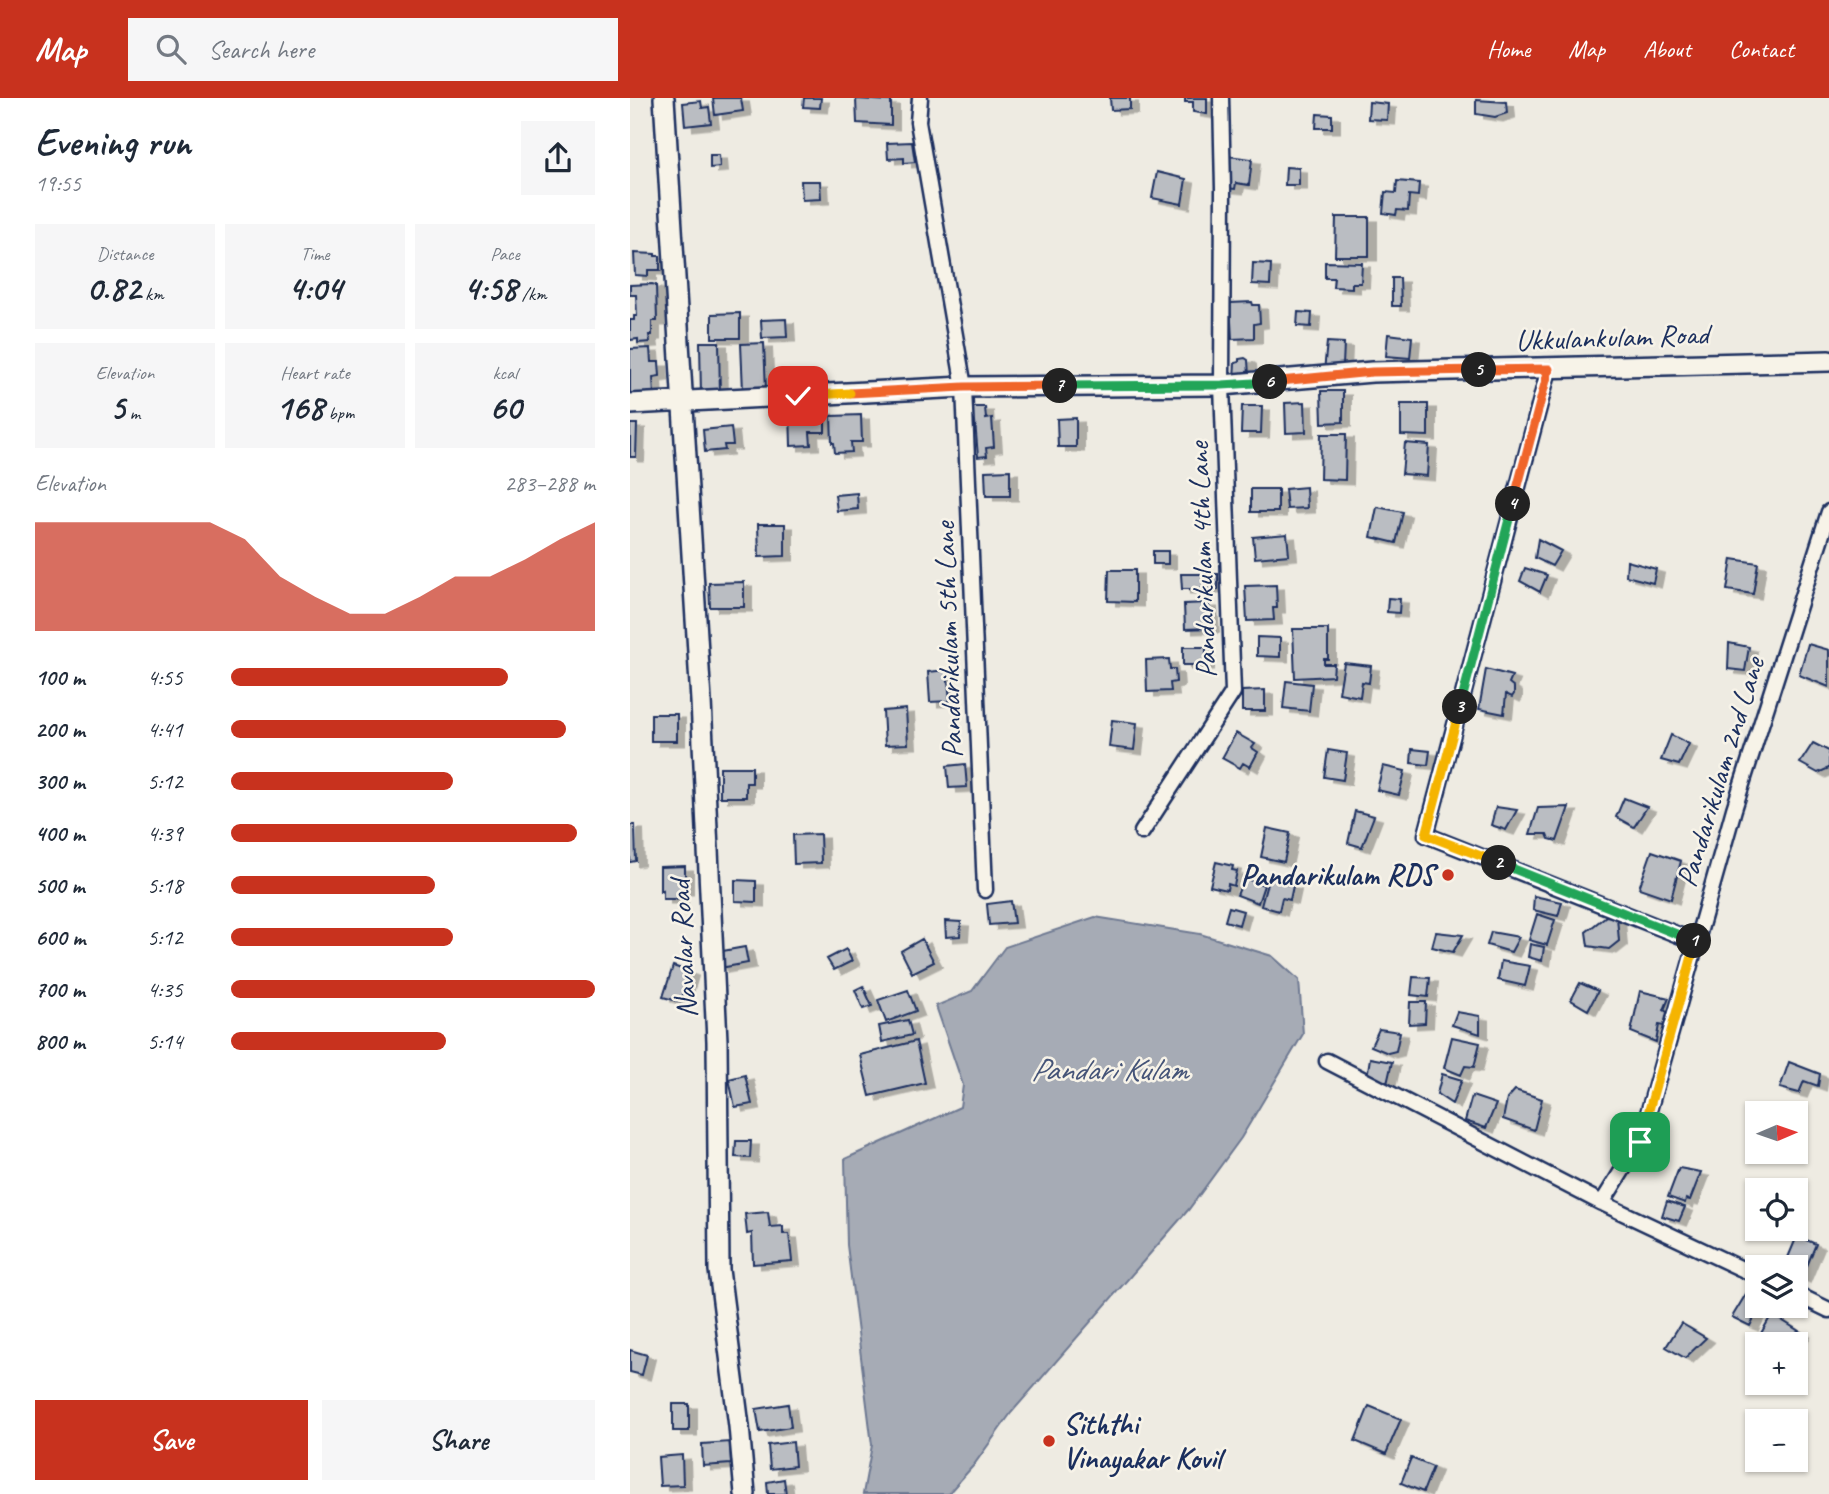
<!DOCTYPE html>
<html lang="en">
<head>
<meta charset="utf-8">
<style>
	body { margin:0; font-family:Caveat,sans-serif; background:#f6f6f7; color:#1f2937; height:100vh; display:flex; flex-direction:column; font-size:26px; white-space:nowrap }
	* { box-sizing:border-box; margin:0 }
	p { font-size:23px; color:#747a83 }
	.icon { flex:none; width:38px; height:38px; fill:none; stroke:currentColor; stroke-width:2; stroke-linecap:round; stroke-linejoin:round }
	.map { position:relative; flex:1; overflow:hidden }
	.side { display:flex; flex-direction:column; background:#fff; width:630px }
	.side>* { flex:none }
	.needle { width:46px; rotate:88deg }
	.buttons { position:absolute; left:1115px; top:1003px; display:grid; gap:14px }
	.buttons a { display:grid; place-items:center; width:63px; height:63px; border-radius:0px; background:#fff; box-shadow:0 2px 5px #0004; font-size:35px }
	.pin { position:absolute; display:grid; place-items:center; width:60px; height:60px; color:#fff; margin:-30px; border-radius:14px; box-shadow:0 4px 10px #0006 }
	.km { position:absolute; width:35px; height:35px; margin:-18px; border-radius:50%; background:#222; color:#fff; font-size:19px; line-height:35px; text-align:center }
	.round { display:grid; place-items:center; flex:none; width:74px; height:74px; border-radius:0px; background:#f6f6f7 }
	.overview { display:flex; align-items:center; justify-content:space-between; height:119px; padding:0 35px }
	h1 { font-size:38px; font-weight:700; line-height:52px }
	.figures { display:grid; grid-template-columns:repeat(3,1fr); gap:10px; height:119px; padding:7px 35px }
	.figures div { display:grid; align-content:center; border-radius:0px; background:#f6f6f7; text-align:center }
	.figures b { font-size:35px; font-weight:700 }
	.figures small { font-size:19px; font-weight:400 }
	.figures p { font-size:19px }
	.chart { height:196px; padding:14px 35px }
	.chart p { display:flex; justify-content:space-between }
	.chart svg { width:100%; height:126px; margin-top:7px; fill:#c8321e; opacity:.7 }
	.cta { display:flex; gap:14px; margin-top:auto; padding:14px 35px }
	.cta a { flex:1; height:80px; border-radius:0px; background:#c8321e; color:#fff; font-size:28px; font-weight:700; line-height:80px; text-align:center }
	.cta a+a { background:#f6f6f7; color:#1f2937 }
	ul { padding:0 35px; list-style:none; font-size:23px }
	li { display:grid; grid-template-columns:112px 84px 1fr; align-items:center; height:52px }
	li i { height:18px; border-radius:9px; background:#c8321e }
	header { display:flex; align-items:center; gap:42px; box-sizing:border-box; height:98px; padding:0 35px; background:#c8321e; color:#fff }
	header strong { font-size:33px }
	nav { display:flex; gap:38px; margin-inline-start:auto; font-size:24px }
	.search { width:490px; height:63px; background:#f6f6f7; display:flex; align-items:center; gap:18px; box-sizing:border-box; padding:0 24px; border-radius:0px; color:#747a83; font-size:26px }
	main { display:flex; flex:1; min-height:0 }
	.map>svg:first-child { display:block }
	.water { fill:#a6abb5; stroke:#6e7992; stroke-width:2 }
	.building { fill:#babdc2; stroke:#1b2f5e; stroke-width:2; filter:url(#shadow) }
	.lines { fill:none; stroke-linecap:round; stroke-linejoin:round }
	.street-casing { stroke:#1b2f5e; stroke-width:19 }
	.secondary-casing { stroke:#1b2f5e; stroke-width:24 }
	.street { stroke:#f7f3e8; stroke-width:14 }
	.secondary { stroke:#f7f3e8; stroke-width:19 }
	.split-1-casing { stroke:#fff; stroke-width:14 }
	.split-2-casing { stroke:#fff; stroke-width:14 }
	.split-3-casing { stroke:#fff; stroke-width:14 }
	.split-4-casing { stroke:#fff; stroke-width:14 }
	.split-5-casing { stroke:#fff; stroke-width:14 }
	.split-6-casing { stroke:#fff; stroke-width:14 }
	.split-7-casing { stroke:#fff; stroke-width:14 }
	.split-8-casing { stroke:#fff; stroke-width:14 }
	.split-9-casing { stroke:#fff; stroke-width:14 }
	.split-1 { stroke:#f5b400; stroke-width:9 }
	.split-2 { stroke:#22a559; stroke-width:9 }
	.split-3 { stroke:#f5b400; stroke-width:9 }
	.split-4 { stroke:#22a559; stroke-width:9 }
	.split-5 { stroke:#f0652b; stroke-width:9 }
	.split-6 { stroke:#f0652b; stroke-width:9 }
	.split-7 { stroke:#22a559; stroke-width:9 }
	.split-8 { stroke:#f0652b; stroke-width:9 }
	.split-9 { stroke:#f5b400; stroke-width:9 }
	.poi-dot { fill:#c8321e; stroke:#f7f3e8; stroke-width:2.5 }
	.labels { text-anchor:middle; stroke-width:5; stroke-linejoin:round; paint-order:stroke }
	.street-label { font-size:30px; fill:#1b2f5e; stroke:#f7f3e8 }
	.poi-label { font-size:30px; font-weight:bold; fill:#1b2f5e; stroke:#f7f3e8; text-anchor:end }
	.water-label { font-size:32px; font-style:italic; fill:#455478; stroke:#f7f3e8 }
</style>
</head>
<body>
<header>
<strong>Map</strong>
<div class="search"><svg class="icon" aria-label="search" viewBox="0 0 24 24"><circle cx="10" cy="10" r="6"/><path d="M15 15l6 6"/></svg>Search here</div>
<nav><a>Home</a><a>Map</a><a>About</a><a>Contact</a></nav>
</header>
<main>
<section class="side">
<div class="overview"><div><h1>Evening run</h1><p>19:55</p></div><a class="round"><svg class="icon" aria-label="share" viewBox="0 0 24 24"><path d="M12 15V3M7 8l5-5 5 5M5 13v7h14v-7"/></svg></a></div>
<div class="figures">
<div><p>Distance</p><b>0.82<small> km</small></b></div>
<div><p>Time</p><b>4:04</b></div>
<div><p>Pace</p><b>4:58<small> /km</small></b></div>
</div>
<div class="figures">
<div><p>Elevation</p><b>5<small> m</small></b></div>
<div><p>Heart rate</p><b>168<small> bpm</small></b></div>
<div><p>kcal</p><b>60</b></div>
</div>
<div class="chart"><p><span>Elevation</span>283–288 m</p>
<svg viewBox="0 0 160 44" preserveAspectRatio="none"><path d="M0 44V6L10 6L20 6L30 6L40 6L50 6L60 12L70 25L80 32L90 38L100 38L110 32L120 25L130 25L140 19L150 12L160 6V44z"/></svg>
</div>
<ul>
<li><b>100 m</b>4:55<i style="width:76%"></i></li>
<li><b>200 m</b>4:41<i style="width:92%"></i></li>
<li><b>300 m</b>5:12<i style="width:61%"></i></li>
<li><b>400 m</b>4:39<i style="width:95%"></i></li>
<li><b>500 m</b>5:18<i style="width:56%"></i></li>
<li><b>600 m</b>5:12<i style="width:61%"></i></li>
<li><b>700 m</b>4:35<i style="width:100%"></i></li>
<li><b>800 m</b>5:14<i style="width:59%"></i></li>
</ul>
<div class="cta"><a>Save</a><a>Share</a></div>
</section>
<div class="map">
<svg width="1199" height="1396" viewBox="0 0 1199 1396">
	<defs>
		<filter id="shadow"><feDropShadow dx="8" dy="4.5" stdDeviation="0" flood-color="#0004"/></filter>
	</defs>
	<rect width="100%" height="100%" fill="#eeebe2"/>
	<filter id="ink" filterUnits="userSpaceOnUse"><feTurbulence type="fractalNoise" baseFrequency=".0143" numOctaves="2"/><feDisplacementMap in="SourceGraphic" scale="14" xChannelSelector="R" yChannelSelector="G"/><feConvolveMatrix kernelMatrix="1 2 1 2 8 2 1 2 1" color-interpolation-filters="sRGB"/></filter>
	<g filter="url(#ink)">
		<path class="water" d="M465,819L570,836L642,858L669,882L673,936L611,1040L559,1111L381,1315L343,1368L318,1396H233L242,1347L217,1147L215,1061L330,1009L333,987L306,908L342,893L375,849Z"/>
		<path class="building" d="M83,0H111L113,13L85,17Z
			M174,0H191L190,10L173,9Z
			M480,0H500V11L481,12Z
			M555,0H577V16L563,14V4H555Z
			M226,1L261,3V27L227,25Z
			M846,2L876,4L877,15L865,19L846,16Z
			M71,3L72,10L79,9L81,25L55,28L53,5Z
			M739,4L758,6L757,22L738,21Z
			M687,16L702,17V30H686Z
			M282,44L285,64L274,65V60L258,61L257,45Z
			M80,57H89L90,69L80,70Z
			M598,58L622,61L619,87L606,85L605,91L596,90Z
			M656,69L669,70V87H655Z
			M527,74L556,81L552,106L522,100Z
			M171,83H190L191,101L172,102Z
			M767,83L789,85L788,98L779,97L778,113L767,112L766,117L753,115L755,94L766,95Z
			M706,119H739V158H705Z
			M4,155L25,156V158H30V172H18V178L5,177Z
			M695,164L732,165L731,185H722V190L703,189L704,180H695Z
			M623,165L641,166L640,187L622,186Z
			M762,180H770L771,208H762Z
			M22,186L26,187L27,223H22V237H19L20,244L8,245V241L0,242V222H4V218H7L6,197H0V187Z
			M622,204L623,207H629L630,225L624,226V240L602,241L600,205Z
			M668,214L682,215L681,229L667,228Z
			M110,215V240H82V216Z
			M156,221L157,239L132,240L131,222Z
			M758,236L782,239L780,260L756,258Z
			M70,244H89L90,297H71Z
			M697,244L714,245L713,268L701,267V274L694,273Z
			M134,245L136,292L113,293L111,246Z
			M20,250L21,264H29L30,278L23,279L24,298L0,299V251Z
			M615,260L618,262L619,277L604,280L605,265L609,264V261Z
			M691,293H713V324L692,325Z
			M675,304L676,334L656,335L655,305Z
			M771,306H798V338L771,337Z
			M612,308H632L631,335H611Z
			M340,309H355L356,321L362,320L364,349L356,350L357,358L348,359L345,323H341Z
			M160,312H195V334H180L181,347L161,348Z
			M231,317L232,344H221L222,354L205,355L204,345H202L201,318Z
			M446,320V349H428L427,321Z
			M0,326H7L6,359H0Z
			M101,329L103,347H94L95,352L75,354L73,332Z
			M691,336H716L715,382L690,381Z
			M775,345L799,347L797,378L772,376Z
			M380,372V398H356L355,373Z
			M676,389L677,410L657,411L655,391Z
			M621,391H648V414H621Z
			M227,395L228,411L207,413L205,397Z
			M747,409L773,414L766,445L741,439Z
			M128,426H155V458L129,459Z
			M657,436L659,457L625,460L623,439Z
			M908,441L931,453L922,468L905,460Z
			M523,453H538V466H523Z
			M1102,461L1128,465L1123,496L1097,492Z
			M997,463L1026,471L1023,485L996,478Z
			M895,470L917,477L910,494L890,483Z
			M479,472H505V504L478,503Z
			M551,476H588V491H552Z
			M114,484V509H80L79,485Z
			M646,487L647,510H643L644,522L617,523L615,488Z
			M758,500L770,501L769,515L757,514Z
			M579,505L581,530L555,531L554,506Z
			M663,531H698V561H694V566H704L703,578L665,580Z
			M627,539L650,540V559L627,558Z
			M1099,545L1119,549L1115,573L1098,571Z
			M1178,546L1199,552V589L1169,577Z
			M553,549H576V567H553Z
			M539,561L540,571H545L546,584L540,585L541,593L517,594L516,562Z
			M714,565L741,568L739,585L732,584L730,599L709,595Z
			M856,571L882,578L879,585L884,589V596L882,599L876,596L874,616L849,611Z
			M317,572L320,603L300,604L298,574Z
			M656,583L682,586L679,613L653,610Z
			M635,592V613H612V593Z
			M276,611L278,646L255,647L253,613Z
			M21,616H47V643H21Z
			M482,622L507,625L504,652L479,649Z
			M606,635L625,646L622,650L628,654L620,669L613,665L610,670L592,660Z
			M1041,637L1059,646L1049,667L1031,662Z
			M1183,645L1199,653V670L1188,675L1170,665Z
			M782,651L800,653L798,667L781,665Z
			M698,652L717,655L713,682L694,679Z
			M335,666L337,689L319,690L317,668Z
			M753,668L775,673L769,697L747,692Z
			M90,669H122V685H116V699H90Z
			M994,700L1017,709L1004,729L986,719Z
			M866,709L887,712L876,732L861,727Z
			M939,709L927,743L919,741L917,736H900L908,710Z
			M725,713L744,718L732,749L718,745Z
			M0,727H5L6,763L0,764Z
			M637,730L660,735L654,764L631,759Z
			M190,736L191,765L164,766L163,737Z
			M1022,753L1051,763L1041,801L1009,790Z
			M586,764L603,768L602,772L607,773L604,788L598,786L597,792L580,788Z
			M55,768V792H50V801H33V792L30,793V769Z
			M639,778L657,783L656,786L663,788L660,802L652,800L649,813L631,808Z
			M614,780L634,787L628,805L607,797Z
			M105,782L126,783V804L105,803Z
			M904,798L932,804L928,818L903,812Z
			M381,803L384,825L359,827L357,806Z
			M599,809L613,813L609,827L595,823Z
			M907,816L925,822L917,847L899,842Z
			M976,818L987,819L989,843L979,851L958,848L956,834Z
			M315,823L331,824L330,838L316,839Z
			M806,834L833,837L823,854L802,849Z
			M861,834L889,839L881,854L857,847Z
			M292,841L304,864L282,875L271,853Z
			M900,846L914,849L912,863L898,859Z
			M115,849L118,865L90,870L87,854Z
			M216,851L222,863L204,872L197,861Z
			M871,863L900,868L895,888L868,882Z
			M43,868L60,874L51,904L33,899Z
			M783,879L800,880L798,899L781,897Z
			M950,885L968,893L958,912L941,902Z
			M233,888L242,908L233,911L225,892Z
			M278,892L286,913L256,924L248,902Z
			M1010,893L1039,900L1034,912L1037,914L1034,928L1029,927L1026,944L1001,934Z
			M780,904H796L795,925L779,926Z
			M827,914L850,918V936L822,927Z
			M278,922L282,937L252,944L249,928Z
			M749,931L770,934L766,953L758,955L741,948Z
			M822,939L850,945L844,969L835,968L831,977L814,970Z
			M286,943L295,985L240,998L230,957Z
			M740,960L762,964L757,986L737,979Z
			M1159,964L1190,976L1188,988L1174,983L1169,995L1150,990Z
			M812,976L832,982L822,1006L807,996Z
			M115,977L122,1006L105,1009L99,981Z
			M885,992L912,1001L904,1032L873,1021L877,1001Z
			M842,998L866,1006L856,1030L835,1023Z
			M106,1043H121L120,1060L105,1059Z
			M1049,1070L1071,1074L1060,1102L1056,1101L1055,1105L1038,1099Z
			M1037,1103L1055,1109L1049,1123L1032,1118Z
			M138,1114L140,1129L153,1128V1136H159L162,1163L123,1166L122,1135L117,1136L115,1116Z
			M1167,1138L1186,1146L1172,1180L1166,1177V1169H1154Z
			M1116,1196L1127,1203V1208H1130L1120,1228L1102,1219Z
			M1142,1216L1172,1235L1164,1246H1143L1130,1237Z
			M1051,1225L1076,1240L1055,1260L1036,1249Z
			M0,1252L17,1257L12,1277L0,1274Z
			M43,1306H59V1333H43Z
			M158,1306L161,1329L130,1334L126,1311Z
			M739,1308L771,1321L756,1356L725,1343Z
			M100,1344L101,1366L73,1368L72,1346Z
			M163,1344L165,1368L140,1371L138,1347Z
			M52,1357L53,1387L30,1388L28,1359Z
			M781,1360L803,1369L793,1394L771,1385Z
			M154,1381L156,1396H138L137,1384Z"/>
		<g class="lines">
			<defs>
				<path id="street" d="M290,0L288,24L334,289L355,792
					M919,271L796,737L1066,844
					M512,734L603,594L592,287L593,91L591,0
					M697,963L972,1105L1127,1178
					M972,1105L1010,1044L1104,711L1199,414
					M1166,1196L1199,1212"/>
				<path id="secondary" d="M34,0L71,603L87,943L89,1172L109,1328L115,1396
					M0,306L334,289L592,287L742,274L1199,263"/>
			</defs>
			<use href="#street" class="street-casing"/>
			<use href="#secondary" class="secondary-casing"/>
			<use href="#street" class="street"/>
			<use href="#secondary" class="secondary"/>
		</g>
	</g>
	<g class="lines" filter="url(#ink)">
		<defs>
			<path id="split-1" d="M1010,1044L1066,844L1064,843"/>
			<path id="split-2" d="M869,765L1064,843"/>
			<path id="split-3" d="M830,609L796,737L869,765"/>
			<path id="split-4" d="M830,609L883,406"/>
			<path id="split-5" d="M849,272L919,271L883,406"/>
			<path id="split-6" d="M640,284L742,274L849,272"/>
			<path id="split-7" d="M430,288L592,287L640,284"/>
			<path id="split-8" d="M220,295L334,289L430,288"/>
			<path id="split-9" d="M168,298L220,295"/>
		</defs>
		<use href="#split-1" class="split-1-casing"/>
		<use href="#split-2" class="split-2-casing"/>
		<use href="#split-3" class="split-3-casing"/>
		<use href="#split-4" class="split-4-casing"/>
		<use href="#split-5" class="split-5-casing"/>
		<use href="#split-6" class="split-6-casing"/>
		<use href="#split-7" class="split-7-casing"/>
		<use href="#split-8" class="split-8-casing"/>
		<use href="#split-9" class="split-9-casing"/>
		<use href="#split-1" class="split-1"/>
		<use href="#split-2" class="split-2"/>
		<use href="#split-3" class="split-3"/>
		<use href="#split-4" class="split-4"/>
		<use href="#split-5" class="split-5"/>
		<use href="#split-6" class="split-6"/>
		<use href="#split-7" class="split-7"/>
		<use href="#split-8" class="split-8"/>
		<use href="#split-9" class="split-9"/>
	</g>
	<g class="poi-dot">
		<circle cx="818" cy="777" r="7"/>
		<circle cx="419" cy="1343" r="7"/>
	</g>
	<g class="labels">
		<g class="street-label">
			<text transform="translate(982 239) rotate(-2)" y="10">Ukkulankulam Road</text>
			<text transform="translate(572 462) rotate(-92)" y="10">Pandarikulam 4th Lane</text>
			<text transform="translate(318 542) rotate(-92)" y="10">Pandarikulam 5th Lane</text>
			<text transform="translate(1090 674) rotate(-73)" y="10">Pandarikulam 2nd Lane</text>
			<text transform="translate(53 851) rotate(-93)" y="10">Navalar Road</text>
		</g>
		<g class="poi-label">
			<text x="804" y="787">Pandarikulam RDS</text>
			<text x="433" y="1336" text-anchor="start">Siththi<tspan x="433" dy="34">Vinayakar Kovil</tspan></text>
		</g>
		<g class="water-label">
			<text x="479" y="982">Pandari Kulam</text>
		</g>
	</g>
</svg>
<div class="buttons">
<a><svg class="needle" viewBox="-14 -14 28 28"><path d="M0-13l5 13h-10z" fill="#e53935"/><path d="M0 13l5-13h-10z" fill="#747a83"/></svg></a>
<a><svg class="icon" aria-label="locate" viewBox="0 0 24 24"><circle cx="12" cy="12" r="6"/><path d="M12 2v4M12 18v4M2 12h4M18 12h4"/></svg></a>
<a><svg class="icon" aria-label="layers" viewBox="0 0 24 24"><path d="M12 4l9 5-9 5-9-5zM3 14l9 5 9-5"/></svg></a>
<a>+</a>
<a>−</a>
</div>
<div class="pin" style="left:1010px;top:1044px;background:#1e9e55"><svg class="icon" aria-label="arrive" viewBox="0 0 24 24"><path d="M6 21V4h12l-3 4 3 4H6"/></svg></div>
<div class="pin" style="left:168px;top:298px;background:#d93025"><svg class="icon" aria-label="check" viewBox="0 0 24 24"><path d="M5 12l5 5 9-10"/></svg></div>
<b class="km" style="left:1064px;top:843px">1</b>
<b class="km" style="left:869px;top:765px">2</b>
<b class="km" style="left:830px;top:609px">3</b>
<b class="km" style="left:883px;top:406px">4</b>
<b class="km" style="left:849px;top:272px">5</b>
<b class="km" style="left:640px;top:284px">6</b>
<b class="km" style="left:430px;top:288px">7</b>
</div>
</main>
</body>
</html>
